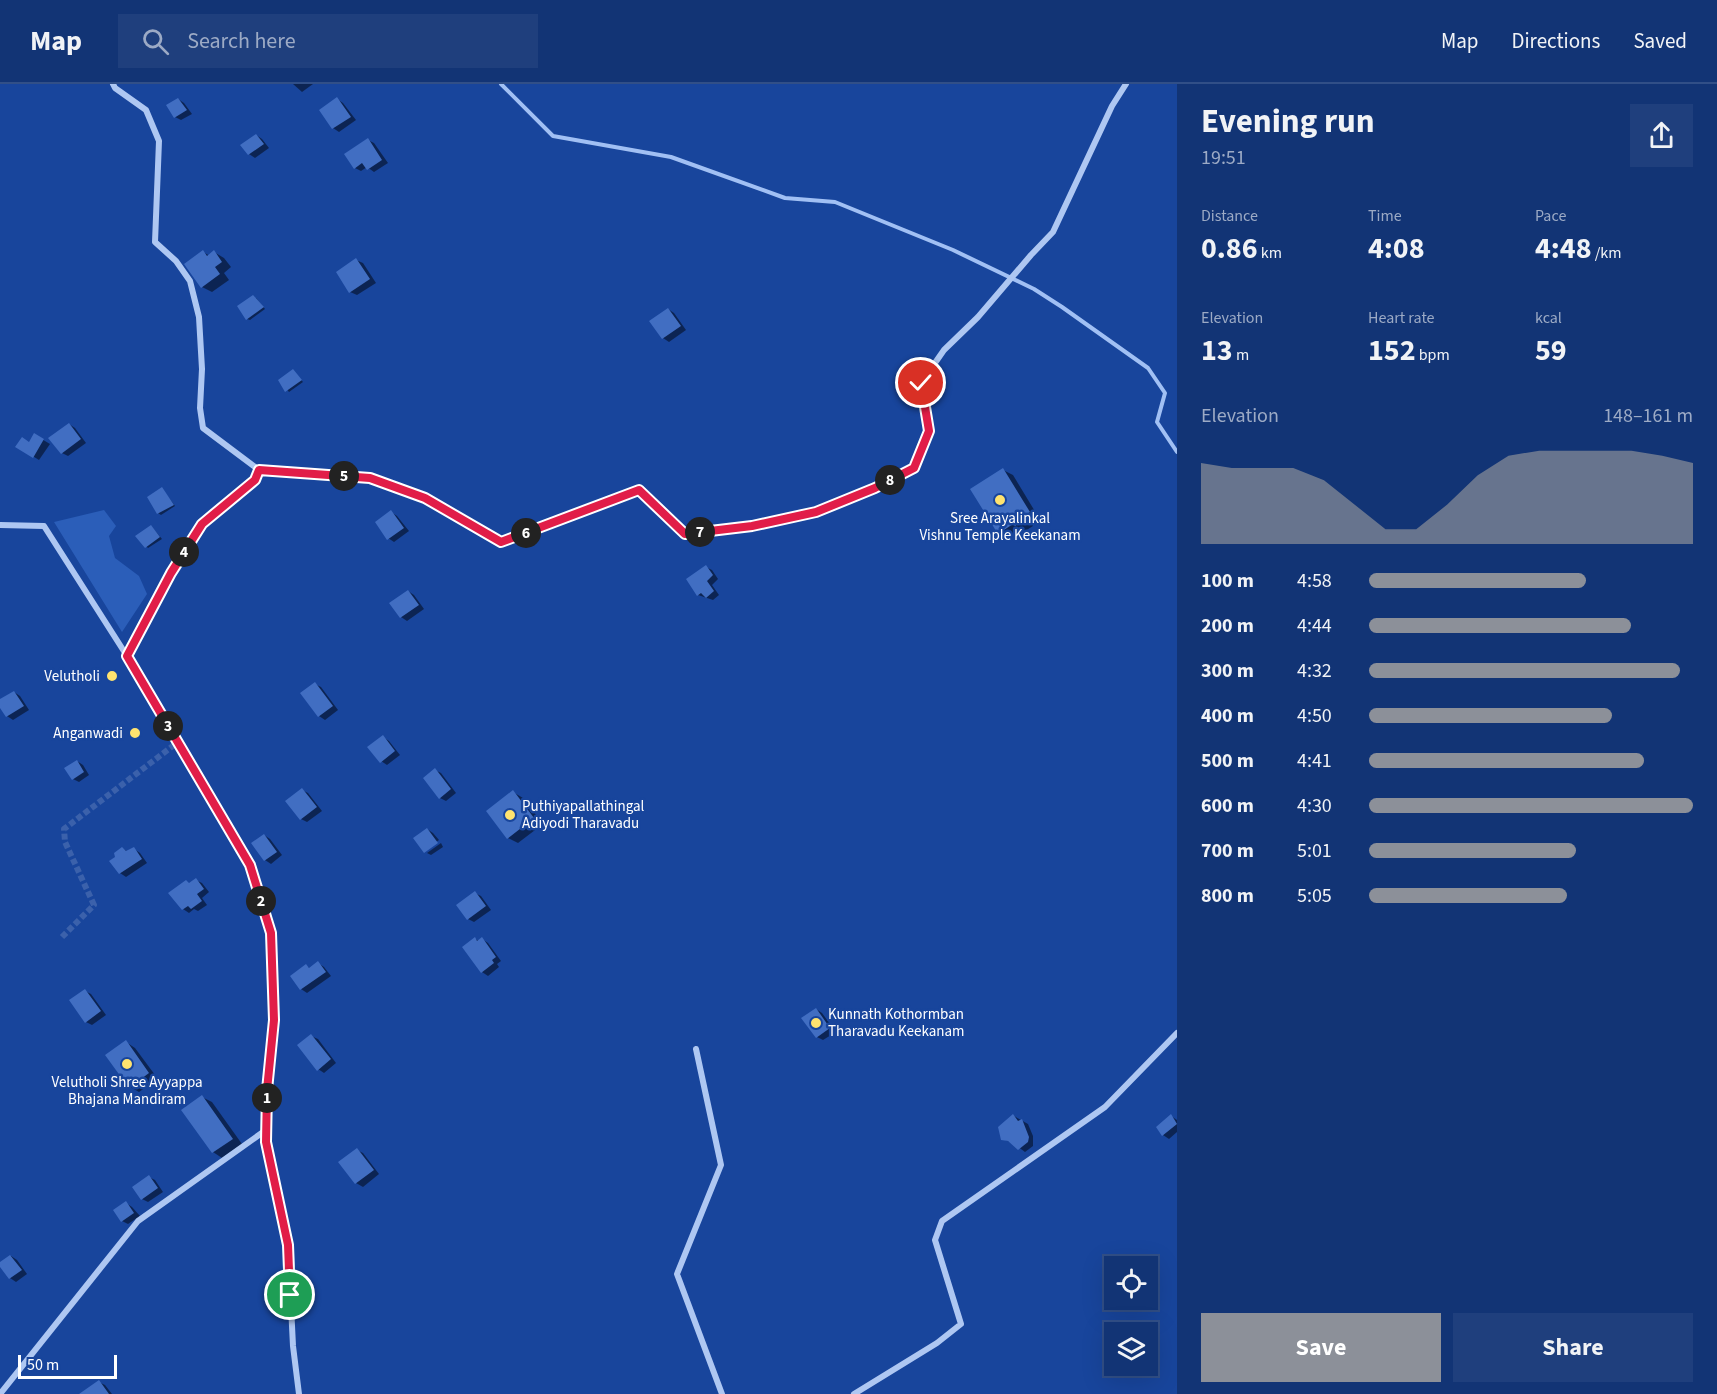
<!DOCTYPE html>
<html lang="en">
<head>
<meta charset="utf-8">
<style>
	body { margin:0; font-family:"Source Sans 3",sans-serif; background:#1f3f7d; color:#f1f3f6; height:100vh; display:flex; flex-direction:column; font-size:22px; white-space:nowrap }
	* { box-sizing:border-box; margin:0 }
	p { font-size:20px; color:#9caac5 }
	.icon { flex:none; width:33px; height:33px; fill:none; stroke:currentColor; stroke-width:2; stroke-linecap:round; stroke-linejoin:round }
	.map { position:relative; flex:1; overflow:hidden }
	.sheet { display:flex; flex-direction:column; background:#123475; width:540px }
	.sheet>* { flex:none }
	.tools { position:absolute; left:1104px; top:1172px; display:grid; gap:12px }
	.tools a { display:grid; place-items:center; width:54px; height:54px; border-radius:0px; background:#123475; box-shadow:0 6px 24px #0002,0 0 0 2px #314f87; font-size:30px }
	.scale { position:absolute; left:18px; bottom:15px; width:99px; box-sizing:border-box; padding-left:6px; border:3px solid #fff; border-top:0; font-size:16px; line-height:21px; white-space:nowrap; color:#fff; -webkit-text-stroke:4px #18459c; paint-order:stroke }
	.pin { position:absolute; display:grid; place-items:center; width:51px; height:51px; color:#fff; margin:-26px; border:3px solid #fff; border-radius:50%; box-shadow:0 2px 6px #0007 }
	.km { position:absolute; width:30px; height:30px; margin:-15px; border-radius:50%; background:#222; color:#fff; font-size:16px; line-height:30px; text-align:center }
	.round { display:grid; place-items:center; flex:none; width:63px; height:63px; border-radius:0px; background:#1f3f7d }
	.summary { display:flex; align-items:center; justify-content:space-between; height:102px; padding:0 24px }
	h1 { font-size:33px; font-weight:700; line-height:45px }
	.metrics { display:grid; grid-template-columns:repeat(3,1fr); gap:9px; height:102px; padding:6px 24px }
	.metrics div { display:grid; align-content:center }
	.metrics b { font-size:30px; font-weight:700 }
	.metrics small { font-size:16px; font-weight:400 }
	.metrics p { font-size:16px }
	.chart { height:168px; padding:12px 24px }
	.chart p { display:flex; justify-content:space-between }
	.chart svg { width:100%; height:108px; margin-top:6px; fill:#8c9099; opacity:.7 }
	.button { display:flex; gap:12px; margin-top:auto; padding:12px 24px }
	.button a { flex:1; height:69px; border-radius:0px; background:#8c9099; color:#fff; font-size:24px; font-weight:700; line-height:69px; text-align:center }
	.button a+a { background:#1f3f7d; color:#f1f3f6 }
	ul { padding:0 24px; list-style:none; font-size:20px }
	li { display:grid; grid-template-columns:96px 72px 1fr; align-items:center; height:45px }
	li i { height:15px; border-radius:8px; background:#8c9099 }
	header { display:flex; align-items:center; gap:36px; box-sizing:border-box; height:84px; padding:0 30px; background:#123475; border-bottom:2px solid #314f87 }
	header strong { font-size:28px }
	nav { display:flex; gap:33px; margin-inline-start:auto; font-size:21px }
	.search { width:420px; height:54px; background:#1f3f7d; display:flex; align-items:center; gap:15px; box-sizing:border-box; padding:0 21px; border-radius:0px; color:#9caac5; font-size:22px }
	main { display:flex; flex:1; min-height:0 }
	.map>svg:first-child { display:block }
	.green { fill:#2b5eb9 }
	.shadow { fill:#0007 }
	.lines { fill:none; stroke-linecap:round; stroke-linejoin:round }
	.stream { stroke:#a1c0f4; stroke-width:4 }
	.building { fill:#416ec2 }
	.street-tunnel { stroke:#3b61ab; stroke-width:6; stroke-dasharray:6 3; stroke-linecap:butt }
	.street { stroke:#aec7f2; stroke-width:6 }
	.route-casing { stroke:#fff; stroke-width:12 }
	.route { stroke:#e11d48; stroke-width:8 }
	.poi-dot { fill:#ffe36f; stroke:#18459c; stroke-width:2 }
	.labels { text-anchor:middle; stroke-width:5; stroke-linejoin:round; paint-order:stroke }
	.poi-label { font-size:15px; fill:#fff; stroke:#18459c }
</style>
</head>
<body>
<header>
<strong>Map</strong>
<div class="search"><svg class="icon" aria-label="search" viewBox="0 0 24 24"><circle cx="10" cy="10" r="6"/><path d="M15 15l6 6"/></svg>Search here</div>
<nav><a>Map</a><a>Directions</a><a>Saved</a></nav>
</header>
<main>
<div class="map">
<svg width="1177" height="1310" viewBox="0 0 1177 1310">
	<rect width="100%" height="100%" fill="#18459c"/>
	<path class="green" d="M104,426L116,442L109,452L115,474L139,492L147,510L122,548L54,438Z"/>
	<path class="shadow" d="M293,0H313L302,8Z
		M178,15L184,19L192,30L181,36L175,33Z
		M337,15L343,19L356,36L339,48L333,44L321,27Z
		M256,51L262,55L269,64L255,74L249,70Z
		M368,56L374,59L388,79L374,88L367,83L361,87L355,84Z
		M203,168L210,172L214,168L224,174L231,183L224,189L229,196L212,208L202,203Z
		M356,176L363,179L376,199L357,211L350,208Z
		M256,214L265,225L250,236L247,235Z
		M668,225L674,229L686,246L669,258L663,254Z
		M295,289L303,298L289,308L280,296Z
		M69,340L75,344L86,359L68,372L62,369Z
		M35,351L50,360L39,376L18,363L30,359Z
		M1003,386L1013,391L1039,434L1032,438L1033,442L1025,447L1023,445L1009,454L999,448Z
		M162,405L175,422L161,431L158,429Z
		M391,428L397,432L409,447L394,458L388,454Z
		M151,442L162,455L148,464L146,462Z
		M706,483L712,486L718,495L712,501L719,511L713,516L698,511L688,496Z
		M408,507L414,511L424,525L407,537L401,533L391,520Z
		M315,600L321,603L338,626L325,636L319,632Z
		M14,608L20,612L29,626L13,636L7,632L0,621V617Z
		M383,653L389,657L400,671L387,681L381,677Z
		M77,677L83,681L89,691L79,698L73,695Z
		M435,686L441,689L456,709L446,717L440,714Z
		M302,706L308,709L322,727L307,738L301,735Z
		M513,708L523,714L543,740L518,759L508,754Z
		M427,745L433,749L439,756L425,766Z
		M264,751L270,755L282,771L271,780L265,776L253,760Z
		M441,759L443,763L431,771L427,769Z
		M122,764L128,768L134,765L140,769L147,779L126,793L120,789Z
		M196,796L202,799L209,808L202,814L207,821L198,827L194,825L189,829L183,825Z
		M475,809L481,812L491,826L474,838L468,835Z
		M475,855L479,857L482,855L488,859L501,877L497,880L499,883L488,892L482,888Z
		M318,879L324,883L331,892L307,909L301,905L292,892L306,882L311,885Z
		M85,907L91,910L106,931L92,941L86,938Z
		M816,925L822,929L836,948L823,956L817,953Z
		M311,952L318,955L336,979L324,989L318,985Z
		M126,958L135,964L158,995L139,1008L130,1003Z
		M202,1013L212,1018L242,1060L222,1074L213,1068Z
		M1014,1032L1028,1040L1033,1052V1062L1025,1068L1013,1059L1003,1055Z
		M1171,1032L1177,1036V1048L1169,1055L1163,1051Z
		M357,1066L363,1069L379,1090L363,1103L356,1099L340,1078Z
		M149,1093L155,1096L163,1108L148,1118L142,1115Z
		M126,1119L132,1123L140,1132L128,1140L122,1137Z
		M11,1172L17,1176L27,1190L16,1198L10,1194L0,1181Z
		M99,1298L105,1301L112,1310H86Z"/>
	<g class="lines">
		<path class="stream" d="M501,0L553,52L671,73L785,114L835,118L953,166L1034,205L1062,223L1148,284L1165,309L1157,338L1177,368"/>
	</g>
	<path class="building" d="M337,13L351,33L332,45L319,26Z
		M178,14L187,26L174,34L166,21Z
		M256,50L264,60L248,71L240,61Z
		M368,54L382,76L367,86L362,79L354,85L344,70Z
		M203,166L207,172L214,166L222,178L215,183L220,190L201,204L184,180Z
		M356,174L370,195L349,209L336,188Z
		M253,211L264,223L246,236L237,222Z
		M668,224L681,242L662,255L649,237Z
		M293,285L302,296L285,308L278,296Z
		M69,339L81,355L61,370L48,354Z
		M34,349L44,355L33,374L15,363L22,353L29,358Z
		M1003,384L1030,428L1023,433L1025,436L1015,442L1013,440L998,450L970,405Z
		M162,403L174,421L157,430L147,413Z
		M391,426L404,444L387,456L375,438Z
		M151,441L160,453L145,464L135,452Z
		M706,481L713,491L707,497L714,507L706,514L701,509L697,512L686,495Z
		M408,506L419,521L400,534L389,519Z
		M315,598L333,622L318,633L300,609Z
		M14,607L24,622L6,633L0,624V615Z
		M383,651L395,667L380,679L367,663Z
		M77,676L84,688L72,696L64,684Z
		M435,684L451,705L439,715L423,694Z
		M302,704L317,723L300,736L285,717Z
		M513,706L534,734L507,755L486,727Z
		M427,744L438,759L424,769L413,754Z
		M264,750L277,768L264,777L251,759Z
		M122,763L126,767L134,763L142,775L119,790L109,777L115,773L114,769Z
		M196,794L204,805L197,810L202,817L191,825L188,822L182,826L168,809L186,796L189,799Z
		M475,807L486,822L467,836L456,821Z
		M475,853L477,857L482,853L496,873L492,876L494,879L481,889L462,863Z
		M318,877L326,888L300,906L290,892L306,880L309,884Z
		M85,905L101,927L85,939L69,916Z
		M816,924L830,944L816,954L801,934Z
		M311,950L331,975L317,987L297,961Z
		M126,956L149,989L129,1004L105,971Z
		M202,1011L233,1055L212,1069L181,1026Z
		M1013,1030L1018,1037L1022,1035L1029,1053L1028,1058L1018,1066L1008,1057L1001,1056L998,1043Z
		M1171,1030L1177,1040L1162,1052L1156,1043Z
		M357,1064L374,1086L355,1100L338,1078Z
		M149,1091L158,1104L141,1116L132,1103Z
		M126,1117L134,1129L121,1138L113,1126Z
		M10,1171L22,1186L9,1195L0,1183V1178Z
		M99,1296L109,1310H79Z"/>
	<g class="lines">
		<path class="street-tunnel" d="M62,853L94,821L65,758L64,745L178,658"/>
		<path class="street" d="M113,0L115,4L146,26L159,57L155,158L176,177L190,197L199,233L202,285L200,324L203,344L259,386
			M0,441L44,442L127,572
			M696,965L721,1081L677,1190L722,1310
			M0,1310L138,1137L266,1046
			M299,1310L293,1262L288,1161L266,1058L267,1006L274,936L271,849L250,781L127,572L171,489L202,440L255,396L259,386L370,394L425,414L501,458L639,406L685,450L752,442L816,428L875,404L913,384L929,347L921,299L944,266L978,233L1031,171L1053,148L1112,22L1126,0
			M854,1310L937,1259L961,1240L935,1156L942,1137L1105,1023L1177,949"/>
	</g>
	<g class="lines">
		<defs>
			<path id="route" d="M290,1211L288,1161L266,1058L267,1006L274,936L271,849L250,781L127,572L171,489L202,440L255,396L259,386L370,394L425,414L501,458L639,406L685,450L752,442L816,428L875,404L914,384L929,347L921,299"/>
		</defs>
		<use href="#route" class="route-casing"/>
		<use href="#route" class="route"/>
	</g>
	<g class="poi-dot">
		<circle cx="1000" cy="416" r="6"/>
		<circle cx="112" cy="592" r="6"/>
		<circle cx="135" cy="649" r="6"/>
		<circle cx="510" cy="731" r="6"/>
		<circle cx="816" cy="939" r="6"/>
		<circle cx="127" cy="980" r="6"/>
	</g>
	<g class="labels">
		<g class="poi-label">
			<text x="1000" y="439">Sree Arayalinkal<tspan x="1000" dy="17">Vishnu Temple Keekanam</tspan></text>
			<text x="100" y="597" text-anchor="end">Velutholi</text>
			<text x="123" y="654" text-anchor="end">Anganwadi</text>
			<text x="522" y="727" text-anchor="start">Puthiyapallathingal<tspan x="522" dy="17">Adiyodi Tharavadu</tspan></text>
			<text x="828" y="935" text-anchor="start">Kunnath Kothormban<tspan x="828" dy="17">Tharavadu Keekanam</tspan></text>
			<text x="127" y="1003">Velutholi Shree Ayyappa<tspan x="127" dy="17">Bhajana Mandiram</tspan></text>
		</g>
	</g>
</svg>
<div class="tools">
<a><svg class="icon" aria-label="locate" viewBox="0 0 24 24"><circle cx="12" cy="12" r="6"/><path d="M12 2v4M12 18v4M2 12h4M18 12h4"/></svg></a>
<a><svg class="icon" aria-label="layers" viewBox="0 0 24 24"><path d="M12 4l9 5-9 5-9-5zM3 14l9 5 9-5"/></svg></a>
</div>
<div class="scale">50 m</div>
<div class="pin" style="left:290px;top:1211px;background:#1e9e55"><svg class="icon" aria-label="arrive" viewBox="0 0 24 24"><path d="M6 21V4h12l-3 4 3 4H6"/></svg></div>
<div class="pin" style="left:921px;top:299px;background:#d93025"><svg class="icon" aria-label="check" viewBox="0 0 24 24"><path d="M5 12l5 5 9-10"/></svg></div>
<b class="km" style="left:267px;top:1014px">1</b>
<b class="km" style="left:261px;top:817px">2</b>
<b class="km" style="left:168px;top:642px">3</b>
<b class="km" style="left:184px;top:468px">4</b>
<b class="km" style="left:344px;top:392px">5</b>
<b class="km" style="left:526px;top:449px">6</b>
<b class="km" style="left:700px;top:448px">7</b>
<b class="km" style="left:890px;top:396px">8</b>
</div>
<section class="sheet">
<div class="summary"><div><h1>Evening run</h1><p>19:51</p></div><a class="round"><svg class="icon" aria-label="share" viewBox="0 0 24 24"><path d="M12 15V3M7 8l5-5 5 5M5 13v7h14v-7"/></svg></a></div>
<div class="metrics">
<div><p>Distance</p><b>0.86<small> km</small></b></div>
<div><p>Time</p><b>4:08</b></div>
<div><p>Pace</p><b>4:48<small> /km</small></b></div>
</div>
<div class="metrics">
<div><p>Elevation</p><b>13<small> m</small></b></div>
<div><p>Heart rate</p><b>152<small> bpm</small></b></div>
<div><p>kcal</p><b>59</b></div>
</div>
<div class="chart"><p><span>Elevation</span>148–161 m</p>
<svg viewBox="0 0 160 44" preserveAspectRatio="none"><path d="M0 44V11L10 13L20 13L30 13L40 18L50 28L60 38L70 38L80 28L90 16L100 8L110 6L120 6L130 6L140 6L150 8L160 11V44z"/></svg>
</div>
<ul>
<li><b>100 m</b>4:58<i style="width:67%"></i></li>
<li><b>200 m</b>4:44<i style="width:81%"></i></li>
<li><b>300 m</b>4:32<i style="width:96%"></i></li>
<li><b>400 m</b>4:50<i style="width:75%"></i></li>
<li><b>500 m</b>4:41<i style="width:85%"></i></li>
<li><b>600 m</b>4:30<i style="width:100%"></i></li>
<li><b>700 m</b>5:01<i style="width:64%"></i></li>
<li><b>800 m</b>5:05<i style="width:61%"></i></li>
</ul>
<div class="button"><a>Save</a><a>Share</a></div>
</section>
</main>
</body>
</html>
